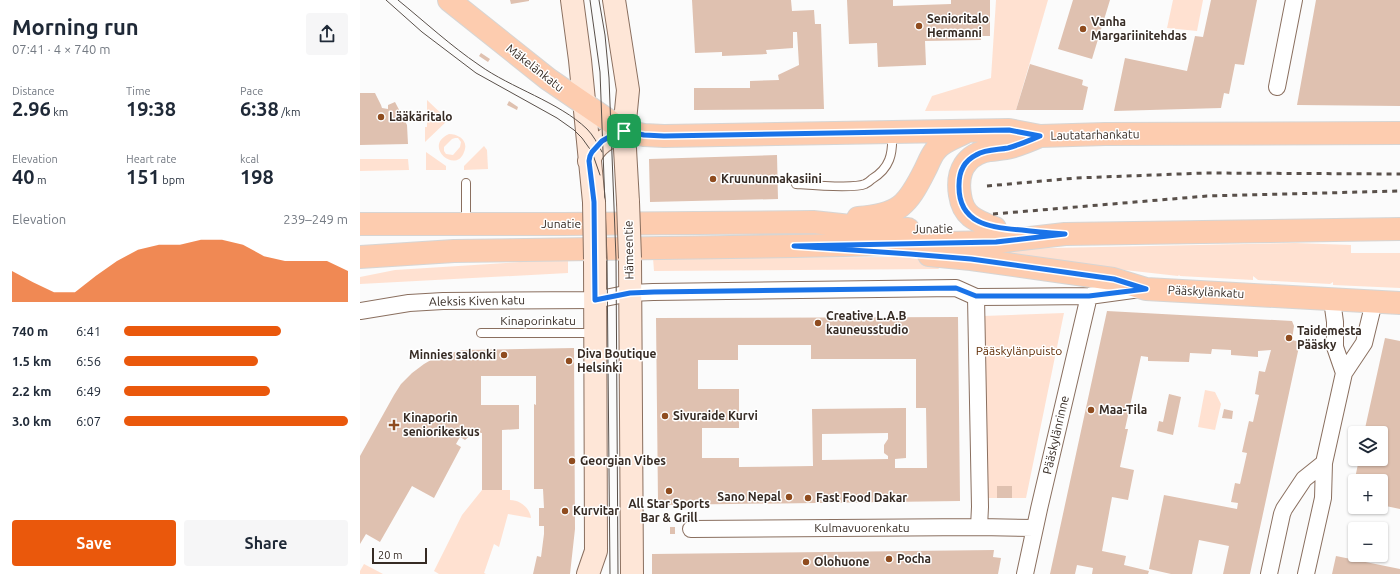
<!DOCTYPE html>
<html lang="en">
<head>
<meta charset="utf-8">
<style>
	body { margin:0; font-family:Ubuntu,sans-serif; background:#f6f6f7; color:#1f2937; height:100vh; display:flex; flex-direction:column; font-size:15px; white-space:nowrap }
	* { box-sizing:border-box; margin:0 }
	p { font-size:13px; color:#747a83 }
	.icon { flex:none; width:22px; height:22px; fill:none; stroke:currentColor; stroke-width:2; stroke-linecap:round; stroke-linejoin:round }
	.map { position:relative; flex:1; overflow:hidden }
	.side { display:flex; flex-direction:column; background:#fff; width:360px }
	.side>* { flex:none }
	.tools { position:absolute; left:988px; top:426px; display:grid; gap:8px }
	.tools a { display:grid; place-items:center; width:40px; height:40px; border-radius:4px; background:#fff; box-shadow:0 1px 3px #0004; font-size:20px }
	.scale { position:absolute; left:12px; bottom:10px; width:55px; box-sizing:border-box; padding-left:4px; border:2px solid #362b24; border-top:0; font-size:11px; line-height:14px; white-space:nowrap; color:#362b24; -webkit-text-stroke:3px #fff; paint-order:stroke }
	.pin { position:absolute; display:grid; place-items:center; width:34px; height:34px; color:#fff; margin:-17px; border-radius:8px; box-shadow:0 2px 6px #0006 }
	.round { display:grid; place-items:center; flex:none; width:42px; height:42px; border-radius:4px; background:#f6f6f7 }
	.overview { display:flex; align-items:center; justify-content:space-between; height:68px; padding:0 12px }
	h1 { font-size:22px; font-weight:600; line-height:30px }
	.metrics { display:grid; grid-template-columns:repeat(3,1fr); gap:6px; height:68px; padding:4px 12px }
	.metrics div { display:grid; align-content:center }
	.metrics b { font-size:20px; font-weight:600 }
	.metrics small { font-size:11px; font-weight:400 }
	.metrics p { font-size:11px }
	.chart { height:112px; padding:8px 12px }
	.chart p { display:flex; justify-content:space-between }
	.chart svg { width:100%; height:72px; margin-top:4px; fill:#ea580c; opacity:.7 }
	.primary-button { display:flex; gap:8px; margin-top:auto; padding:8px 12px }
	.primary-button a { flex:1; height:46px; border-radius:4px; background:#ea580c; color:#fff; font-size:16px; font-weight:600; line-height:46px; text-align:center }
	.primary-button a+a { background:#f6f6f7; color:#1f2937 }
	ul { padding:0 12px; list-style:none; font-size:13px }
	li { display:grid; grid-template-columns:64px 48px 1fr; align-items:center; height:30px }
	li i { height:10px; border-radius:5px; background:#ea580c }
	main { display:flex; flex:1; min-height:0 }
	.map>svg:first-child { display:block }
	.green { fill:#ffe1d1; fill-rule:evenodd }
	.building { fill:#dfc1b0; fill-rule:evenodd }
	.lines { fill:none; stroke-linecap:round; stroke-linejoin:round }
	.service-casing { stroke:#8a6f5f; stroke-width:10 }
	.minor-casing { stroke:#8a6f5f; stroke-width:18 }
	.secondary-casing { stroke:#8a6f5f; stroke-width:24 }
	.primary-casing { stroke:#d7d5d3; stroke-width:24 }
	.service { stroke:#fff; stroke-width:8 }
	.minor { stroke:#fff; stroke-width:16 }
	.secondary { stroke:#fee6d7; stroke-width:22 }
	.primary { stroke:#fdccaf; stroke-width:22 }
	.tram { stroke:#59504a; stroke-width:1 }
	.rail { stroke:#59504a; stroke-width:3; stroke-dasharray:5 5; stroke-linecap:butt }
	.secondary-bridge-casing { stroke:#8a6f5f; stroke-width:24; stroke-linecap:butt }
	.secondary-bridge { stroke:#fee6d7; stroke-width:22 }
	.route-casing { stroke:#fff; stroke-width:8 }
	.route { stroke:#1a73e8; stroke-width:5 }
	.poi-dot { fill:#8f4c1f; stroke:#fff; stroke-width:1.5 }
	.labels { text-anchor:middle; stroke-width:3; stroke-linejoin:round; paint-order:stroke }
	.poi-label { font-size:12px; font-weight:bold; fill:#362b24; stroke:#fff; text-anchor:start }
	.street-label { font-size:12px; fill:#362b24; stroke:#fff }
	.park-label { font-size:12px; fill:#5f2b03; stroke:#fff }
</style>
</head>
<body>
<main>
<section class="side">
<div class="overview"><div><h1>Morning run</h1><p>07:41 · 4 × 740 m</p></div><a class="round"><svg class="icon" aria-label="share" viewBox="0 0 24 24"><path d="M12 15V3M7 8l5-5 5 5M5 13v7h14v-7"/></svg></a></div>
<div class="metrics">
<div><p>Distance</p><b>2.96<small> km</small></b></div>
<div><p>Time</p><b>19:38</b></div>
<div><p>Pace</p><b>6:38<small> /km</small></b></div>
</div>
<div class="metrics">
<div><p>Elevation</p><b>40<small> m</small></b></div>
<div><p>Heart rate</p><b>151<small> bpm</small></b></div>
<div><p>kcal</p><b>198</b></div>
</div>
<div class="chart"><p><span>Elevation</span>239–249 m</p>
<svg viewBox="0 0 160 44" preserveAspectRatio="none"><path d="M0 44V25L10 32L20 38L30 38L40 28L50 19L60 12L70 9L80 9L90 6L100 6L110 9L120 16L130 19L140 19L150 19L160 25V44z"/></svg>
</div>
<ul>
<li><b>740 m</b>6:41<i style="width:70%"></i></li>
<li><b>1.5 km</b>6:56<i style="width:60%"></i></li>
<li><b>2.2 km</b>6:49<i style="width:65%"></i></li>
<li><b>3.0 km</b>6:07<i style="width:100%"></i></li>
</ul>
<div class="primary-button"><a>Save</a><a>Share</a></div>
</section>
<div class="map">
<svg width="1040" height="574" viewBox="0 0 1040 574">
	<rect width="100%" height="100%" fill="#fbfbfb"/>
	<path class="green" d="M636,0H688L656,110L565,111L572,96L631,78Z
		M813,0H843L837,31L807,28Z
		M67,100L88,120L65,142V127H67Z
		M89,134C99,134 109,141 104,152C96,175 62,146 89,134ZM95,138H98L101,142L100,147L93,155L86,154L84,151V147L92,139Z
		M124,146L127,150L128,169L104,170V166Z
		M66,152L86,166V170H66Z
		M0,159H48L49,170L0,171Z
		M935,243L991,245V253H1040V288L973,285V282L970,284L898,280L893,276V280L820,276L819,275L818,276L650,257L643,256V249Z
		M542,257L558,259L578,267L579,269L294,271L293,258Z
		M208,259V273L0,284V277L35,270Z
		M704,313L666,498H626L623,316Z
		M845,390L855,392L861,404L855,430L838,427Z
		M122,490H150V500C160,500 170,508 171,518L148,514L139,547L134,544L124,573L126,574H79L74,571L102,515Z
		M4,564L23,574H0V571Z"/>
	<path class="building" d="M150,0H169V1L151,4Z
		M332,0H431L432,11L454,10L455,24H461L464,109L334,110V88H390V81L419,80L418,75L439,65L437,32H433V48L406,50L407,54L362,56V52L335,53Z
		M487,0H533V6L591,4V0H630V36H621V40L565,41L566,65L518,67L517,43L489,44Z
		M713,0H750L732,59L698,49Z
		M851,0H897L884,65L875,64L869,94L864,93L861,108L754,111L765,58L827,71L835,36L843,37Z
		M956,0H1040V106L937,105Z
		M121,53L130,59L128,62L119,56Z
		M670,64L723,80L722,85L728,87L723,110H656Z
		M0,93H15L21,105L22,108L28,109V105L35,102L47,125L48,144L0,145Z
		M149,101L158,107L157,110L147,105Z
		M417,155L418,199L290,202L289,159Z
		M747,311L932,321L934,326L932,340L940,342L890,574H863L869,546L839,540L832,574H811L789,569L804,495L877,509L878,503L871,502L875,483L880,484L887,453L882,452L889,421L893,422L899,395L895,394L899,371L905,372L911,350L898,351V357L871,355V350L852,349L851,354L830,353L829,362L788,361V357L781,356L765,429H768L760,467L774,470L768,500L752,497L742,551L766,556L764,565L789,571L788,574H732L733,568L717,565L715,574H690Z
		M598,317L600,501L301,505L298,502L296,318ZM378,345H451V359H556V408H566L567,468H535V459L546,458V408L452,409L453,466L379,467V458H342V428H379V389H338V360H378ZM528,433V439L524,445V453L528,456V459L462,460V434Z
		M1025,338L1040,341V509L1021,505V481H995V499L991,498L999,459H1021V433H1004Z
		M214,348L215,529L210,574H173L177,556L181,557L184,534V526H179V508H184L183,489H174V404L176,405V376H121V405H159V429L142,430V490H122V433H113L105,440L100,437L96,444L101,447L74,498L52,486L20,542L6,534L0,544V456L34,395L41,384L52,373L64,364L76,357L103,350Z
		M809,394L821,397L813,435L797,431L799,421L803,422Z
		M864,409L873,411L872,419L862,418Z
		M637,486H652V498H637Z
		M310,527H315V534H310Z
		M634,550L633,557L641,558L638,574H292V554Z
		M976,556L1040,569V574H972Z"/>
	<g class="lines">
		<defs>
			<path id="service" d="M106,183V223
				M436,184C450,185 494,189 505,184C507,183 510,181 512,179C530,168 533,154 532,134
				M121,333H234"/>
			<path id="minor" d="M917,87L934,0
				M616,297L620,507L619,527
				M972,300L975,322V347L984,373L1004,343L1014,302
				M0,311L49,303L83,301L235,300L270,293L293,292L596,288L616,297L729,296L780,289
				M331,529L619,527L674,528
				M665,574L679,509L729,296
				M909,574L922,514L924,509L944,479L964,463
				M946,574L963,498L964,463L984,373"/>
			<path id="secondary" d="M212,0L220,60L234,202
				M254,0L268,90L264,131L268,202
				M229,161C234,144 248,137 264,131
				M270,258L272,574
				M228,574L236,551L235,259"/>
			<path id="primary" d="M89,0L188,79L264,131L284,135L304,136L649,130L680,136L745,134L1040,133
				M498,218C539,215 547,206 565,170C568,164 571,156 575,151C581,142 594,138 604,133
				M0,224H202L453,222L528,230L548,229
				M635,228C617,221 603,217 600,195C596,171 606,154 630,150C637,149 644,149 651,147C661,144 671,140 680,136
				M569,255L611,259L753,279L786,289L1040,303
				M0,257L94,251L434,246L636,242L705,234L1040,229"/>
		</defs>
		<use href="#service" class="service-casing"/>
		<use href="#minor" class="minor-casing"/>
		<use href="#secondary" class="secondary-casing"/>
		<use href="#primary" class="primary-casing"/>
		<use href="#service" class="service"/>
		<use href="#minor" class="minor"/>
		<use href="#secondary" class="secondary"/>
		<use href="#primary" class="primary"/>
		<path class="tram" d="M26,0L62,32L116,73L197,118L214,130L222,138L232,152L240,175
			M38,0C65,22 91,46 119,65C151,88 199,102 227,129C233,135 238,144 242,152
			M230,0L240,72L247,258L250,574
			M239,0L245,35L249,78L256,258L258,574"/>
		<path class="rail" d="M627,186L716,178L845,173L1040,174
			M633,214L847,196L1040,191"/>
		<defs>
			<path id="secondary-bridge" d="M234,202L235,259
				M268,202L270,258"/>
		</defs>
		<use href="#secondary-bridge" class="secondary-bridge-casing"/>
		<use href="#secondary-bridge" class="secondary-bridge"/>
	</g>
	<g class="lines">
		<defs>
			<path id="route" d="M649,130L680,136C670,140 659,145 648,148C637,150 626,149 616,155C604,161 599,172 599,185C598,224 631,228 662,230C676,232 690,233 705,234L636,242L434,246L550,254L611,259L754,279L786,289L729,296H616L596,288L294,292L270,293L235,300L234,202L229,161L230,156L232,152L242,141L251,136L264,131L284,135L304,136Z"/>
		</defs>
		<use href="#route" class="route-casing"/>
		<use href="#route" class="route"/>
	</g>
	<g class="poi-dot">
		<circle cx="559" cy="26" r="4"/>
		<circle cx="723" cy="29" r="4"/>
		<circle cx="21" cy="117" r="4"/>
		<circle cx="353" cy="179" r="4"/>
		<circle cx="458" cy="323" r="4"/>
		<circle cx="929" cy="338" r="4"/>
		<circle cx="144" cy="355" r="4"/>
		<circle cx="209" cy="361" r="4"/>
		<circle cx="731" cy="410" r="4"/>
		<circle cx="305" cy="416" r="4"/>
		<path d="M32 419h4v4h4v4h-4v4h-4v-4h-4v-4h4z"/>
		<circle cx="212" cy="461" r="4"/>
		<circle cx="309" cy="491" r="4"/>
		<circle cx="429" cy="497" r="4"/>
		<circle cx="448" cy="498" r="4"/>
		<circle cx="205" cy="511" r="4"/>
		<circle cx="529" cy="559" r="4"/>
		<circle cx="446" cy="562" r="4"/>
	</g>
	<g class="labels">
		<g class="poi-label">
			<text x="567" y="23">Senioritalo<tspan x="567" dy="14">Hermanni</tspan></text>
			<text x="731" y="26">Vanha<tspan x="731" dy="14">Margariinitehdas</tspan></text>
			<text x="29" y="121">Lääkäritalo</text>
			<text x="361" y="183">Kruununmakasiini</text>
			<text x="466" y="320">Creative L.A.B<tspan x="466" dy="14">kauneusstudio</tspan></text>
			<text x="937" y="335">Taidemesta<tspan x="937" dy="14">Pääsky</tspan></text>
			<text x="217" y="358">Diva Boutique<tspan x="217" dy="14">Helsinki</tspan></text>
			<text x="136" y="359" text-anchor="end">Minnies salonki</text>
			<text x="739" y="414">Maa-Tila</text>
			<text x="313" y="420">Sivuraide Kurvi</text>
			<text x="43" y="422">Kinaporin<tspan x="43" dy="14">seniorikeskus</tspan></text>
			<text x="220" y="465">Georgian Vibes</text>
			<text x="421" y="501" text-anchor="end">Sano Nepal</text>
			<text x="456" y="502">Fast Food Dakar</text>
			<text x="309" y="508" text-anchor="middle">All Star Sports<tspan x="309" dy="14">Bar &amp; Grill</tspan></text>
			<text x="213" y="515">Kurvitar</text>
			<text x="537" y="563">Pocha</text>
			<text x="454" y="566">Olohuone</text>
		</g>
		<g class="street-label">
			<text transform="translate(175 68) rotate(38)" y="4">Mäkelänkatu</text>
			<text transform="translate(735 135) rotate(-1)" y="4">Lautatarhankatu</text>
			<text x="201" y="228">Junatie</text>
			<text transform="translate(573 229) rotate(-1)" y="4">Junatie</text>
			<text transform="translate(269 250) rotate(-91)" y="4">Hämeentie</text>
			<text transform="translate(846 292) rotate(3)" y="4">Pääskylänkatu</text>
			<text transform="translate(117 301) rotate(-1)" y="4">Aleksis Kiven katu</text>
			<text x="178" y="325">Kinaporinkatu</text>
			<text transform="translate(696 435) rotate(-77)" y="4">Pääskylänrinne</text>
			<text x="502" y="532">Kulmavuorenkatu</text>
		</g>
		<g class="park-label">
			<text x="659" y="355">Pääskylänpuisto</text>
		</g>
	</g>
</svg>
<div class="tools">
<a><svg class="icon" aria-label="layers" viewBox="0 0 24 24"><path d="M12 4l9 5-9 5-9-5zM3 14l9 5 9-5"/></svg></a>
<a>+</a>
<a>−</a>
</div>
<div class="scale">20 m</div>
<div class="pin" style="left:264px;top:131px;background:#1e9e55"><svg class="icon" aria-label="arrive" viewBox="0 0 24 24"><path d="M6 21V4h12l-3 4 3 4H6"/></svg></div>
</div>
</main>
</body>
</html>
